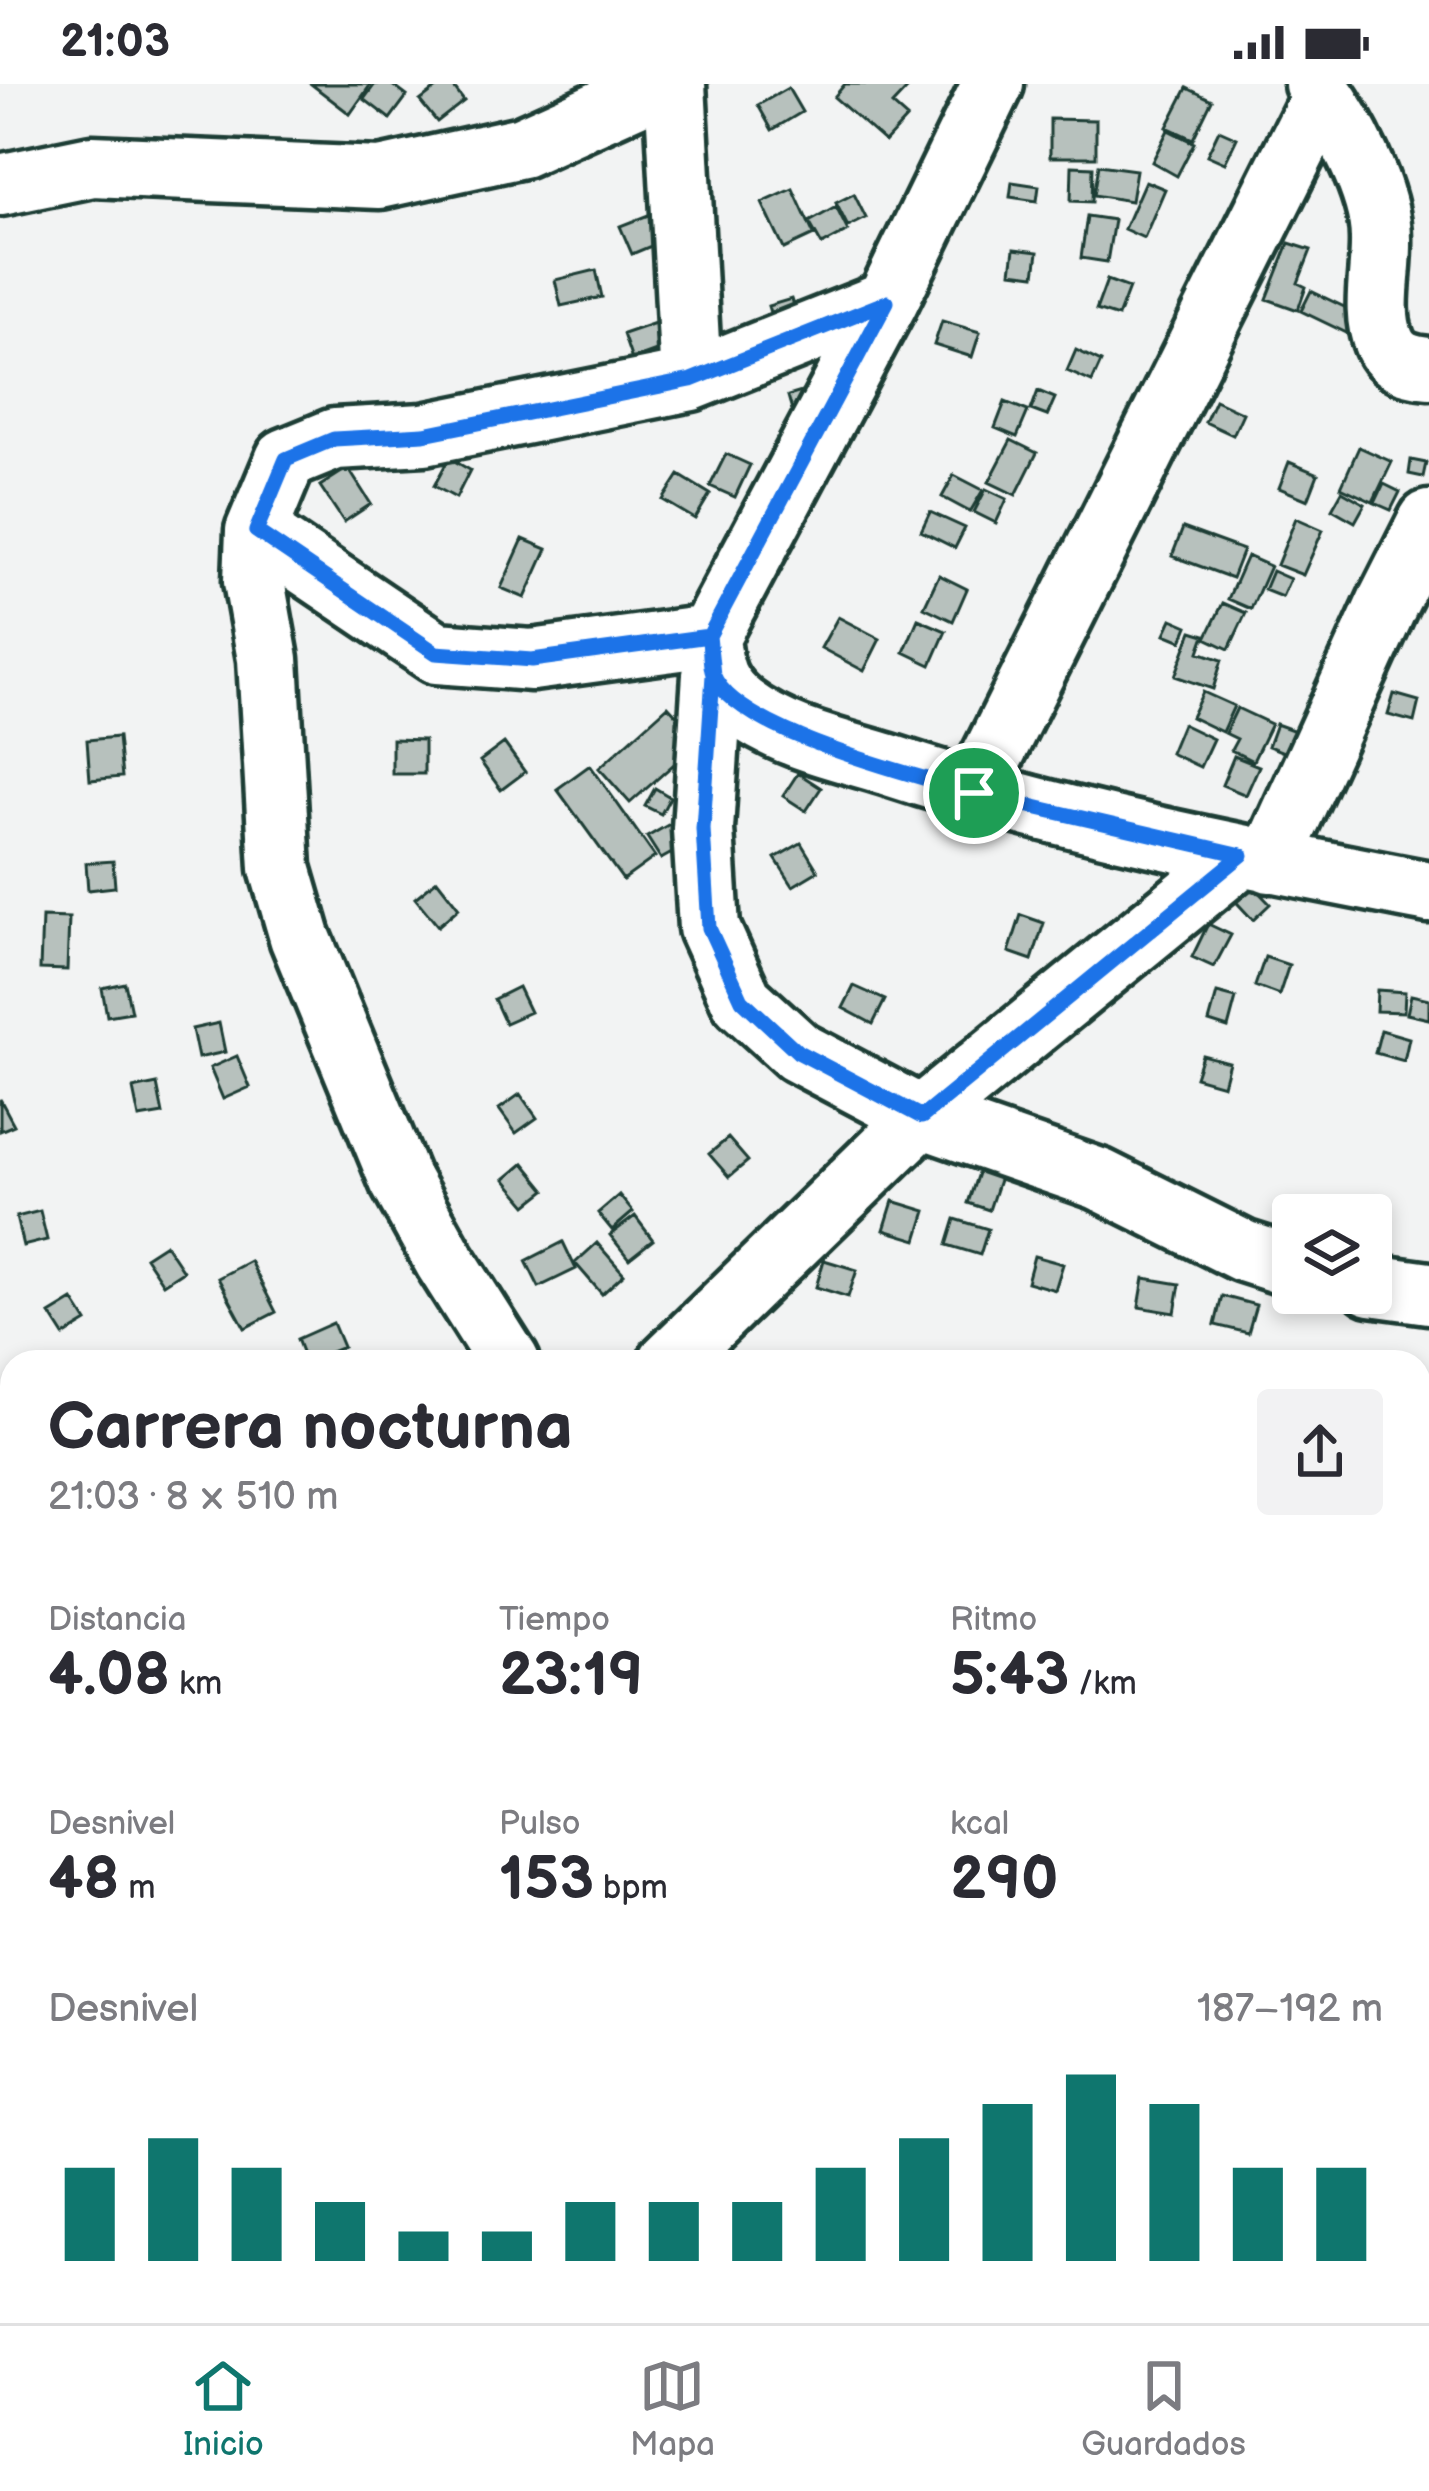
<!DOCTYPE html>
<html lang="es">
<head>
<meta charset="utf-8">
<style>
	body { margin:0; font-family:"Balsamiq Sans",sans-serif; background:#f2f2f3; color:#2b2b33; height:100vh; display:flex; flex-direction:column; font-size:45px; white-space:nowrap }
	* { box-sizing:border-box; margin:0 }
	p { font-size:39px; color:#7c7c81 }
	.icon { flex:none; width:66px; height:66px; fill:none; stroke:currentColor; stroke-width:2; stroke-linecap:round; stroke-linejoin:round }
	.map { position:relative; flex:1; overflow:hidden }
	.panel { position:absolute; left:0px; top:1266px; width:1431px; height:975px; display:flex; flex-direction:column; background:#fff; border-radius:36px 36px 0 0; box-shadow:0 6px 18px #0003 }
	.panel>* { flex:none }
	.controls { position:absolute; left:1272px; top:1110px; display:grid; gap:24px }
	.controls a { display:grid; place-items:center; width:120px; height:120px; border-radius:12px; background:#fff; box-shadow:0 6px 18px #0003; font-size:60px }
	.pin { position:absolute; display:grid; place-items:center; width:102px; height:102px; color:#fff; margin:-51px; border:6px solid #fff; border-radius:50%; box-shadow:0 3px 12px #0007 }
	.round { display:grid; place-items:center; flex:none; width:126px; height:126px; border-radius:12px; background:#f2f2f3 }
	.summary { display:flex; align-items:center; justify-content:space-between; height:204px; padding:0 48px }
	h1 { font-size:66px; font-weight:700; line-height:90px }
	.stats { display:grid; grid-template-columns:repeat(3,1fr); gap:18px; height:204px; padding:12px 48px }
	.stats div { display:grid; align-content:center }
	.stats b { font-size:60px; font-weight:700 }
	.stats small { font-size:33px; font-weight:400 }
	.stats p { font-size:33px }
	.chart { height:336px; padding:24px 48px }
	.chart p { display:flex; justify-content:space-between }
	.chart svg { width:100%; height:216px; margin-top:12px; stroke:#0f766e; stroke-width:6 }
	.status { display:flex; justify-content:space-between; align-items:center; height:84px; padding:0 60px; background:#fff; direction:ltr }
	.status svg { height:33px; fill:currentColor }
	.menu { display:flex; justify-content:space-around; align-items:center; height:168px; border-top:3px solid #e1e1e2; background:#fff; font-size:33px; color:#7c7c81 }
	.menu a { display:grid; justify-items:center; gap:6px }
	.menu .current { color:#0f766e }
	.map>svg:first-child { display:block }
	.building { fill:#b7c1bd; stroke:#1f3d34; stroke-width:3 }
	.lines { fill:none; stroke-linecap:round; stroke-linejoin:round }
	.minor-casing { stroke:#1f3d34; stroke-width:69 }
	.minor { stroke:#fff; stroke-width:60 }
	.route-casing { stroke:#fff; stroke-width:24 }
	.route { stroke:#1a73e8; stroke-width:15 }
</style>
</head>
<body>
<div class="status"><b>21:03</b><svg viewBox="0 0 49 12"><path d="M0 12V9h3v3zM5 12V6h3v6zM10 12V3h3v9zM15 12V0h3v12zM26 1h20v11H26zM47 4h2v5h-2z"/></svg></div>
<div class="map">
<svg width="1429" height="2239" viewBox="0 0 1429 2239">
	<rect width="100%" height="100%" fill="#f2f3f3"/>
	<filter id="ink" filterUnits="userSpaceOnUse"><feTurbulence type="fractalNoise" baseFrequency=".00833" numOctaves="2"/><feDisplacementMap in="SourceGraphic" scale="24" xChannelSelector="R" yChannelSelector="G"/><feConvolveMatrix kernelMatrix="1 2 1 2 8 2 1 2 1" color-interpolation-filters="sRGB"/></filter>
	<g filter="url(#ink)">
		<path class="building" d="M311,0H371L350,30Z
			M375,0H391L407,12L390,35L364,15Z
			M442,0H451L464,17L437,38L420,17Z
			M845,0H902L907,5L892,21L907,34L885,58L834,13Z
			M788,4L802,28L772,46L758,21Z
			M1187,4L1212,16L1193,55L1167,43Z
			M1050,35L1096,36V73H1050Z
			M1168,46L1194,59L1177,92L1152,78Z
			M1219,46L1237,54L1225,79L1207,71Z
			M1099,81L1136,86L1131,117L1094,111Z
			M1072,82L1093,83L1092,118L1071,117Z
			M1145,97L1165,105L1144,154L1124,145Z
			M1012,98L1039,102L1037,117L1010,113Z
			M793,105L814,151L784,165L762,119Z
			M854,110L866,134L848,143L836,119Z
			M836,123L848,147L822,161L809,138Z
			M656,128L668,155L632,170L620,142Z
			M1087,132L1114,136L1107,178L1081,174Z
			M1289,159L1311,166L1298,199L1306,203L1298,226L1267,215Z
			M1014,165L1038,168L1035,191L1011,188Z
			M596,186L602,213L561,222L555,196Z
			M1107,196L1129,204L1118,233L1096,226Z
			M1311,207L1365,233L1355,253L1301,227Z
			M791,215L801,248L778,255L768,222Z
			M661,237L670,262L632,276L623,250Z
			M942,237L980,248L972,273L934,261Z
			M1076,266L1101,278L1092,298L1067,287Z
			M822,302L794,333L788,312Z
			M1038,307L1055,314L1047,332L1031,326Z
			M1215,316L1243,329L1233,351L1205,338Z
			M1005,318L1028,327L1017,353L995,344Z
			M1011,356L1037,369L1016,411L989,398Z
			M1359,363L1392,378L1373,418L1341,403Z
			M726,370L750,381L735,413L710,402Z
			M449,374L470,386L456,414L434,402Z
			M1411,376L1426,379L1423,393L1409,390Z
			M1289,378L1318,390L1308,416L1279,404Z
			M348,384L371,420L344,438L320,402Z
			M679,391L710,410L695,435L663,416Z
			M954,391L983,406L970,428L942,413Z
			M1384,400L1400,408L1391,426L1375,419Z
			M986,405L1007,415L996,439L974,428Z
			M1342,407L1365,420L1355,438L1332,425Z
			M930,428L965,444L955,464L921,447Z
			M1296,434L1323,446L1303,491L1277,481Z
			M1183,444L1243,466L1232,494L1172,472Z
			M523,455L547,465L525,514L501,504Z
			M1247,472L1270,482L1251,525L1228,515Z
			M1272,487L1290,495L1282,513L1264,506Z
			M939,491L967,505L953,537L924,523Z
			M1223,519L1246,529L1229,565L1206,554Z
			M838,533L880,555L864,587L821,564Z
			M918,535L946,547L931,581L904,568Z
			M1172,535L1188,542L1182,557L1165,550Z
			M1192,547L1205,551L1199,568L1222,576L1213,605L1175,592Z
			M1203,608L1234,622L1222,648L1191,633Z
			M1394,610L1419,617L1414,638L1388,631Z
			M668,622L700,657L630,719L599,684Z
			M1237,624L1271,640L1253,677L1231,666L1237,655L1225,649Z
			M1182,640L1213,655L1200,683L1170,669Z
			M1276,640L1312,653L1304,676L1268,662Z
			M118,653L122,693L90,696L87,656Z
			M392,655L424,656V690H392Z
			M504,659L525,688L501,706L480,677Z
			M1234,672L1259,682L1246,711L1222,701Z
			M590,681L655,773L623,796L557,705Z
			M798,689L821,704L806,727L783,712Z
			M655,704L670,713L661,730L645,722Z
			M675,737L688,760L661,775L647,753Z
			M801,759L818,787L793,802L775,774Z
			M113,777L115,803L88,806L86,779Z
			M1245,794L1270,820L1253,836L1228,809Z
			M437,796L459,824L438,842L415,814Z
			M1021,831L1044,839L1032,876L1009,868Z
			M42,833L69,834L67,886L40,885Z
			M1208,840L1231,851L1214,883L1192,873Z
			M1265,873L1289,881L1279,911L1255,902Z
			M125,899L131,928L107,932L102,904Z
			M854,902L885,916L873,940L843,924Z
			M518,903L530,928L505,939L494,915Z
			M1377,906L1405,908L1404,928L1376,927Z
			M1217,909L1236,914L1228,944L1209,938Z
			M1411,911L1429,915V935L1407,930Z
			M219,939L225,968L198,974L192,945Z
			M1381,946L1409,954L1404,977L1375,969Z
			M1202,971L1229,978L1223,1001L1195,993Z
			M237,972L250,1003L223,1015L210,984Z
			M157,1000L163,1030L139,1034L133,1005Z
			M520,1010L537,1034L516,1049L499,1025Z
			M0,1015L14,1041L0,1047Z
			M728,1054L748,1077L729,1093L709,1070Z
			M524,1079L546,1106L527,1121L505,1095Z
			M979,1086L1000,1093L989,1126L968,1119Z
			M619,1111L633,1128L612,1146L598,1129Z
			M1326,1116L1353,1130L1352,1131H1319Z
			M893,1117L926,1127L917,1156L884,1146Z
			M40,1127L47,1156L23,1162L16,1133Z
			M635,1132L653,1156L629,1175L610,1151Z
			M955,1135L988,1145L980,1171L947,1161Z
			M563,1158L576,1185L539,1203L526,1177Z
			M597,1159L624,1190L602,1210L575,1179Z
			M165,1160L183,1187L163,1200L145,1173Z
			M1034,1172L1063,1180L1055,1206L1027,1198Z
			M824,1176L857,1186L848,1213L816,1203Z
			M250,1177L276,1228L245,1244L218,1194Z
			M1144,1194L1180,1200L1175,1229L1139,1223Z
			M1222,1212L1256,1221L1248,1249L1215,1241Z
			M73,1216L87,1238L64,1252L50,1230Z
			M333,1239L343,1263L306,1278L297,1255Z
			M12,1329V1357L0,1334Z"/>
		<g class="lines">
			<defs>
				<path id="minor" d="M675,0L691,296
					M993,0L887,218L709,552C712,585 715,601 742,623C783,654 837,665 886,680C1062,738 1247,773 1429,808
					M1315,0C1343,37 1381,108 1381,155C1382,188 1371,227 1384,258C1392,278 1409,282 1429,284
					M0,101L92,82L380,94L522,63L662,0
					M256,447L437,569L532,576L709,552
					M713,591L703,745L709,844L742,917L798,968L921,1033L1099,1095L1243,1167L1293,1183
					M974,709L1323,11
					M1270,778L1388,518L1429,437
					M1371,1201L1429,1209
					M509,1278L445,1177L400,1096L300,853L280,784L268,575L254,497L256,447L286,375L335,355L424,350L691,296L887,218
					M669,1278L921,1033L1242,771
					M0,1477L12,1499
					M1419,1493L1429,1495
					M1419,1979L1429,1983
					M1049,2239L1056,2229"/>
			</defs>
			<use href="#minor" class="minor-casing"/>
			<use href="#minor" class="minor"/>
		</g>
	</g>
	<g class="lines" filter="url(#ink)">
		<defs>
			<path id="route" d="M974,709C915,690 736,649 713,590C709,580 710,563 709,552L532,576L436,569L256,447L286,375L334,355L424,350L691,296L887,218L709,552L713,591L703,745L709,844L742,916L798,968L922,1033L1242,771L974,709"/>
		</defs>
		<use href="#route" class="route-casing"/>
		<use href="#route" class="route"/>
	</g>
</svg>
<div class="controls">
<a><svg class="icon" aria-label="layers" viewBox="0 0 24 24"><path d="M12 4l9 5-9 5-9-5zM3 14l9 5 9-5"/></svg></a>
</div>
<div class="pin" style="left:974px;top:709px;background:#1e9e55"><svg class="icon" aria-label="arrive" viewBox="0 0 24 24"><path d="M6 21V4h12l-3 4 3 4H6"/></svg></div>
<section class="panel">
<div class="summary"><div><h1>Carrera nocturna</h1><p>21:03 · 8 × 510 m</p></div><a class="round"><svg class="icon" aria-label="share" viewBox="0 0 24 24"><path d="M12 15V3M7 8l5-5 5 5M5 13v7h14v-7"/></svg></a></div>
<div class="stats">
<div><p>Distancia</p><b>4.08<small> km</small></b></div>
<div><p>Tiempo</p><b>23:19</b></div>
<div><p>Ritmo</p><b>5:43<small> /km</small></b></div>
</div>
<div class="stats">
<div><p>Desnivel</p><b>48<small> m</small></b></div>
<div><p>Pulso</p><b>153<small> bpm</small></b></div>
<div><p>kcal</p><b>290</b></div>
</div>
<div class="chart"><p><span>Desnivel</span>187–192 m</p>
<svg viewBox="0 0 160 44" preserveAspectRatio="none"><path d="M5 44V25M15 44V19M25 44V25M35 44V32M45 44V38M55 44V38M65 44V32M75 44V32M85 44V32M95 44V25M105 44V19M115 44V12M125 44V6M135 44V12M145 44V25M155 44V25"/></svg>
</div>
</section>
</div>
<nav class="menu">
<a class="current"><svg class="icon" aria-label="home" viewBox="0 0 24 24"><path d="M3 11l9-7 9 7M6 9v11h12V9"/></svg>Inicio</a>
<a><svg class="icon" aria-label="map" viewBox="0 0 24 24"><path d="M3 6l6-2 6 2 6-2v14l-6 2-6-2-6 2zM9 4v14M15 6v14"/></svg>Mapa</a>
<a><svg class="icon" aria-label="saved" viewBox="0 0 24 24"><path d="M7 4h10v16l-5-4-5 4z"/></svg>Guardados</a>
</nav>
</body>
</html>
